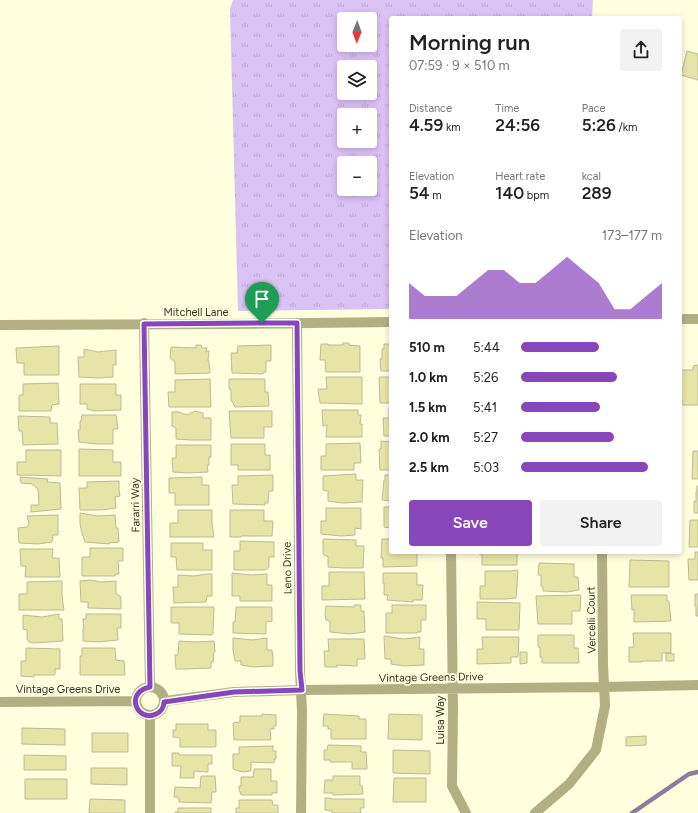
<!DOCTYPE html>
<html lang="en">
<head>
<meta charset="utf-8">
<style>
	body { margin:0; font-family:Figtree,sans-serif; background:#f2f2f2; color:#222; height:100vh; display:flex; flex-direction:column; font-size:15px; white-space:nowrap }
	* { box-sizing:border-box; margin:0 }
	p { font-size:13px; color:#767676 }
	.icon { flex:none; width:22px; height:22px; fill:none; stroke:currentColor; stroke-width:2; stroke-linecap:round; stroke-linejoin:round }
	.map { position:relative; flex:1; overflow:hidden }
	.sheet { position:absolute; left:389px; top:16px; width:293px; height:538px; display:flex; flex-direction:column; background:#fff; border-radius:4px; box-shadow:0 2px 6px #0003 }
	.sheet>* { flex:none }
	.needle { width:26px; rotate:181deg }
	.controls { position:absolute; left:337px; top:12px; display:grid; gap:8px }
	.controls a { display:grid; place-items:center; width:40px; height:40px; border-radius:4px; background:#fff; box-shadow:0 2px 6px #0003; font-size:20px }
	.pin { position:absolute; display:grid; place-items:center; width:34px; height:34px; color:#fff; margin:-41px -17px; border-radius:50% 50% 50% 0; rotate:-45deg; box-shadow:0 0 4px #0007 }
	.pin .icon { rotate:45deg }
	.round { display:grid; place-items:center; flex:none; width:42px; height:42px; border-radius:4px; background:#f2f2f2 }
	.headline { display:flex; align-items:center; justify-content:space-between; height:68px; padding:0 20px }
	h1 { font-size:22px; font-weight:600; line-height:30px }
	.figures { display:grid; grid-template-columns:repeat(3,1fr); gap:6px; height:68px; padding:4px 20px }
	.figures div { display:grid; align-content:center }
	.figures b { font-size:17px; font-weight:600 }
	.figures small { font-size:11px; font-weight:400 }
	.figures p { font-size:11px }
	.chart { height:112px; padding:8px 20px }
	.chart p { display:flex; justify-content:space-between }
	.chart svg { width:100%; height:72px; margin-top:4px; fill:#8846bb; opacity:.7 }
	.button { display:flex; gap:8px; margin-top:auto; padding:8px 20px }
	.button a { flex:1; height:46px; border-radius:4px; background:#8846bb; color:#fff; font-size:16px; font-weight:600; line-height:46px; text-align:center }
	.button a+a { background:#f2f2f2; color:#222 }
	ul { padding:0 20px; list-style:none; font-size:13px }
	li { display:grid; grid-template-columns:64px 48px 1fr; align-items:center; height:30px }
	li i { height:10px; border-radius:5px; background:#8846bb }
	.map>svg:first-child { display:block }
	.grass { fill:url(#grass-tufts); fill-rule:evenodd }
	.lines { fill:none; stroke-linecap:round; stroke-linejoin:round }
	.stream { stroke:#8e7b9c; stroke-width:4.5 }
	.building { fill:#e7e4a7; stroke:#bbba9a }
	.street { stroke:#b2b082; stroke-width:10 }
	.route-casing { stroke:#fff; stroke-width:8 }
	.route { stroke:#8846bb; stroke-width:5 }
	.labels { text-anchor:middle; stroke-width:4; stroke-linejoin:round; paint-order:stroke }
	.street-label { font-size:11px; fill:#343427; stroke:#fffedd }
</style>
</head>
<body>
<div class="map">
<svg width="698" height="813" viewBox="0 0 698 813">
	<defs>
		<pattern id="grass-tufts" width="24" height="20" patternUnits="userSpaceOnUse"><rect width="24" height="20" fill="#dbc2f4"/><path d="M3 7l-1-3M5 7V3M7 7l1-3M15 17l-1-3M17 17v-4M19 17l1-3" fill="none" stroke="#bda7d1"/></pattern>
	</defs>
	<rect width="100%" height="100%" fill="#fffedd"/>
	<path class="grass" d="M233,0H593L592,18H391V309L238,311L230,9ZM344,19H370V45H344ZM344,67H370V93H344ZM344,115H370V141H344ZM344,163H370V189H344Z"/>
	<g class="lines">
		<path class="stream" d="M632,813L689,774L698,772"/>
	</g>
	<path class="building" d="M687,51L698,54V80L681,75Z
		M343,343H349V345L360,346V372H326L325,360H320L321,344H328V345H343Z
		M384,344H391V371H381L380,359H382V349H384Z
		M196,345H201L202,348H207L206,352L209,351L208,361H209L210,373L175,374V362L170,358L171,347L196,348Z
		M271,345V361H266V372H264L263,374L232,373L231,353H237L238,346Z
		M59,346V375H24V363H17L16,348Z
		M84,349L98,352L116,350V365H113V377L98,378L79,377L78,357H84Z
		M698,365V405H682L680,370H693V366Z
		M326,377H362V404L320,403L318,389H327Z
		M379,377H391V403H380Z
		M210,379L211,407H169L168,392H175V380Z
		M229,379H265V392H268L269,406L235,407L233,403L231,400V389H229Z
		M58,383L59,404L52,405L51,411H19V395H23V384Z
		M80,384H116V395H121V410L95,411L87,409V404H80Z
		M389,408H391V436H384L383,418H389Z
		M322,410H358V415H361L360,424H362V437H326L327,425L323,426Z
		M195,411L203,413V418H211V440H190L176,439V428L172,426V412H179L187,415Z
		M229,411H272V427H264V438H231Z
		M82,415H116L118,429H113V444H96L79,442L78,430H80V421H81Z
		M18,416L50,417V423H57L58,444L23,445L22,431H19Z
		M381,441L391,442V470H380L379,449H381Z
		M360,443L361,463H354V470H321V456H326V444Z
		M231,444H265V455H270V470H238V465H231Z
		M176,445H211V457H209V465H207L208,472L187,473L173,472L172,458H176Z
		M79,449L113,450V462H121V476H79Z
		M26,450H61V476L17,475V462H26Z
		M693,451H698V479H692Z
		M356,474V480H363L362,502L342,503L328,501V491L323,490V476Z
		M273,475V491H269L268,503H264L265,505L233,504L232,485H238V476Z
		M385,475H391V501L382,500L384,480H385Z
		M20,477L48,479L47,482L60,483L61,509L31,512V505H39L38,489L32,484L21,483Z
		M202,477V485H209V505H175V493H169V478Z
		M119,481V490L120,496L115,497L116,508L101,510H80L79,488H87V482Z
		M697,486H698V513H694V501L696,502V492L697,491Z
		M384,507H391V528L384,527Z
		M326,508H361V529L355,528V535L341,536L321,534V521H326Z
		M178,510H212V524L214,537H170V523H178Z
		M230,510H264V521H273L272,536H241V537H230Z
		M80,513L97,516L115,515L116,528H118L119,542L109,543V544L85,542L82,533L80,524Z
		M58,515V535H53L52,542L38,544L19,543L18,528L27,527L29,523L27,516Z
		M690,520H698V547H689Z
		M323,539L356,540V546H364L363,568H343L328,567V556H325L323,554Z
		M382,539H391V552H425V553H417V566L383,567V558H381Z
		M240,541L274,542V557H269V567L265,570H234V551H240Z
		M171,543H203V550H212V570H177L176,557H171Z
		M90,548H123V561H118L119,574H115V576H82V557H90Z
		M20,549H53L52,558H59L60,577H25L26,566H21Z
		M478,552H517V565H482V555L479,554Z
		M695,552H698V580H689L688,559H695Z
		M630,560L669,561V587H629Z
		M539,563L574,564V577H578L579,590L567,592L543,591V587L541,586V575H538Z
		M518,570L516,598L506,599H480V586H485V571H511Z
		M329,572H364L365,599L322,600V586H329Z
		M232,573L252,575L267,574V585H272V601H240V596H232Z
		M383,573H417V585H423L422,600H413V602L387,600L388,595H384V583H383Z
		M206,574H212V596H207L206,602L174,603L173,587H178V575L194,576Z
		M90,580L101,582L116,581V593L121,597V609L88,608V602H81L80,581Z
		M62,581V596L64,610H19V594H27V582Z
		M695,594H698V616H696V606H695Z
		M581,595L580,611H572V624H538L536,596Z
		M631,595H667V601H669L671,621L634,622V609L632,610Z
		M477,602L520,603L519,630H486V619H477Z
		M354,605H361V611H364L365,632L350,634L330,632V621L326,620L325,613L326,606L354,607Z
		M392,605H426V620H421V632H417V633H386V613H392Z
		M171,607H214L213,633L212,635L179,634V623H171Z
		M236,607H271L272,608V621L266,622V634L233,633V622H235Z
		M59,614V619H62L63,641L33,643L29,642L27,639V630L23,629V615L42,617Z
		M86,614H121V628H117L118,640L99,642L83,641V629H84L83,619H86Z
		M633,633H671V653H662V661H642V662H629V647H634Z
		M538,635H574V648H578L579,663H542V657H540V647H538Z
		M384,636L404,639L420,637L419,649H424V665L405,666L391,664V659H385Z
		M482,637H519L518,657H511V663L477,664V649H483Z
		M233,638L252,640L267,638V650H272L273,659V666L253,667L241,665V661H235L233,650Z
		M328,639H364L365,659H357V666L337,665V667H325L324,651H329Z
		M179,641L196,642L214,641L215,652H214L213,662H211V668L186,669H176L175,655H178Z
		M26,648L60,649V669H55V675H34V677L21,676V661H26Z
		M82,648H115L116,660L124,661L125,675H80V656H82Z
		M520,652H527V663L520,664Z
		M666,653L674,654V661H666Z
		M262,714L276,715V726H274V729H270L271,740H234L233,723L240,722V716H262Z
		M324,714L359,716V719H366V739H331V729H328V726H323Z
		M389,714L422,715V740L388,739Z
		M176,724H208V730H216V746L215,747H180V738L173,737V730H176Z
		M22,728L65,729V745L22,744Z
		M92,733H128V752H92Z
		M646,736V745L626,746V737Z
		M328,745L361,746V752H366L367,769H352V762H330V760H324V750H327Z
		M273,746V751H276V759H274V763L251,762V771L243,772L235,770L233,769V754H239V747Z
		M393,750L430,751V774L393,773Z
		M172,753H179V755H212V764H208V772L194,771V778H180L181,766H172Z
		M24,755L66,756V770H24Z
		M91,768H127V785L91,784Z
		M254,769H271V781H277V793H272V795H241L239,789V786H241V777H253Z
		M201,776H215L216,792H212L211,803L179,802V799H178V797H174L175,787L200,788Z
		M333,776H360V785L362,786L363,794L333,795V793H324L325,780H333Z
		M394,778H426V802H393Z
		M25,779H67V799H25Z
		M325,798H331V799H364V808H360L361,813H332V811L325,810Z
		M90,799L125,800V813H89Z
		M239,800H272L273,805H278V813H236V808H239Z
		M178,808H211V813H175V812H178Z"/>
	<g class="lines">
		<path class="street" d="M680,319H698
			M144,323L150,687
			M297,323L300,671L302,711L301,813
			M0,325L226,324L391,322
			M451,552L453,710L452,786L466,813
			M136 701a14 14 0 1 1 28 0a14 14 0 1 1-28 0Z
			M165,701L234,692L302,690L604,687L698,685
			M0,702L135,701
			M150,716V813
			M535,813L569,784L596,750L605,706L603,665L602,552"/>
	</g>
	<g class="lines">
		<defs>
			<path id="route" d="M262,323H297L300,671L302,690L234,692L164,702C164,707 161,712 156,714C137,723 124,692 150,687L144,324Z"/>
		</defs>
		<use href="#route" class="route-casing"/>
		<use href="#route" class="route"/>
	</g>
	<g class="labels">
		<g class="street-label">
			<text x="196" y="316">Mitchell Lane</text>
			<text transform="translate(135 505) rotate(-91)" y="4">Fararri Way</text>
			<text transform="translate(287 568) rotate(-91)" y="4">Leno Drive</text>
			<text transform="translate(591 620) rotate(-91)" y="4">Vercelli Court</text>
			<text transform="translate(431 677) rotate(-1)" y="4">Vintage Greens Drive</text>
			<text x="68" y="693">Vintage Greens Drive</text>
			<text transform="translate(440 720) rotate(-90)" y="4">Luisa Way</text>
		</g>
	</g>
</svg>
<div class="controls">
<a><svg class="needle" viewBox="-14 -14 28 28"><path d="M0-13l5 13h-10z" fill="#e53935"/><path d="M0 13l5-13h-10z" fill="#767676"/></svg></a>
<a><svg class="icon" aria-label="layers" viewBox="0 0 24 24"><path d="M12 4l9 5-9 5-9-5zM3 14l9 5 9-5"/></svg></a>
<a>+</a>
<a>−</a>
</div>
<div class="pin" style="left:262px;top:323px;background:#1e9e55"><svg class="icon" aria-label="arrive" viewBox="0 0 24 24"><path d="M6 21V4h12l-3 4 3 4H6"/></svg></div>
<section class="sheet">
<div class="headline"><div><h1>Morning run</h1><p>07:59 · 9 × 510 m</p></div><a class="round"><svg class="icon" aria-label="share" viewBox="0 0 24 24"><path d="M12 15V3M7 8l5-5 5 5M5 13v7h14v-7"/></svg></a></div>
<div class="figures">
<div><p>Distance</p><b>4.59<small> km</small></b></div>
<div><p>Time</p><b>24:56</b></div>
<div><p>Pace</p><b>5:26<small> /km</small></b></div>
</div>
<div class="figures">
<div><p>Elevation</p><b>54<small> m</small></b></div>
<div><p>Heart rate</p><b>140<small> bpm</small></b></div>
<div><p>kcal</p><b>289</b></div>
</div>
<div class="chart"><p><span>Elevation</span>173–177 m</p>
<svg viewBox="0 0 160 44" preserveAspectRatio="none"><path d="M0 44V22L10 30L20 30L30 30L40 22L50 14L60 14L70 22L80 22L90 14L100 6L110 14L120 22L130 38L140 38L150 30L160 22V44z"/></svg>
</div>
<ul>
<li><b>510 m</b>5:44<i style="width:55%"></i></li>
<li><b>1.0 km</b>5:26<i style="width:68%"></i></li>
<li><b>1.5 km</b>5:41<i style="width:56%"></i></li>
<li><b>2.0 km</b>5:27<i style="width:66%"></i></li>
<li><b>2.5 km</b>5:03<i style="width:90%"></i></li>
</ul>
<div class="button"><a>Save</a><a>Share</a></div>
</section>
</div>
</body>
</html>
